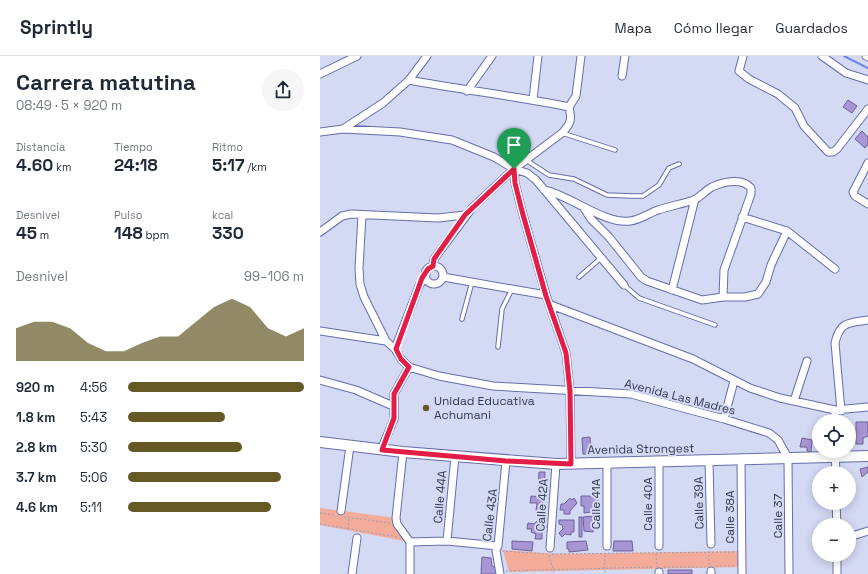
<!DOCTYPE html>
<html lang="es">
<head>
<meta charset="utf-8">
<style>
	body { margin:0; font-family:"Space Grotesk",sans-serif; background:#f6f6f7; color:#1f2937; height:100vh; display:flex; flex-direction:column; font-size:15px; white-space:nowrap }
	* { box-sizing:border-box; margin:0 }
	p { font-size:13px; color:#747a83 }
	.icon { flex:none; width:22px; height:22px; fill:none; stroke:currentColor; stroke-width:2; stroke-linecap:round; stroke-linejoin:round }
	.map { position:relative; flex:1; overflow:hidden }
	.sheet { display:flex; flex-direction:column; background:#fff; width:320px }
	.sheet>* { flex:none }
	.fabs { position:absolute; left:492px; top:358px; display:grid; gap:8px }
	.fabs a { display:grid; place-items:center; width:44px; height:44px; border-radius:50%; background:#fff; box-shadow:0 2px 10px #0003; font-size:20px }
	.pin { position:absolute; display:grid; place-items:center; width:34px; height:34px; color:#fff; margin:-41px -17px; border-radius:50% 50% 50% 0; rotate:-45deg; box-shadow:0 0 4px #0007 }
	.pin .icon { rotate:45deg }
	.round { display:grid; place-items:center; flex:none; width:42px; height:42px; border-radius:21px; background:#f6f6f7 }
	.overview { display:flex; align-items:center; justify-content:space-between; height:68px; padding:0 16px }
	h1 { font-size:22px; font-weight:700; line-height:30px }
	.stats { display:grid; grid-template-columns:repeat(3,1fr); gap:6px; height:68px; padding:4px 16px }
	.stats div { display:grid; align-content:center }
	.stats b { font-size:17px; font-weight:700 }
	.stats small { font-size:11px; font-weight:400 }
	.stats p { font-size:11px }
	.chart { height:112px; padding:8px 16px }
	.chart p { display:flex; justify-content:space-between }
	.chart svg { width:100%; height:72px; margin-top:4px; fill:#655926; opacity:.7 }
	ul { padding:0 16px; list-style:none; font-size:13px }
	li { display:grid; grid-template-columns:64px 48px 1fr; align-items:center; height:30px }
	li i { height:10px; border-radius:5px; background:#655926 }
	header { display:flex; align-items:center; gap:24px; box-sizing:border-box; height:56px; padding:0 20px; background:#fff; border-bottom:1px solid #e0e1e3 }
	header strong { font-size:19px }
	nav { display:flex; gap:22px; margin-inline-start:auto; font-size:14px }
	main { display:flex; flex:1; min-height:0 }
	.map>svg:first-child { display:block }
	.green { fill:#f2ac99 }
	.lines { fill:none; stroke-linecap:round; stroke-linejoin:round }
	.stream { stroke:#7581e7; stroke-width:2 }
	.building { fill:#a696d4; stroke:#6f5f99 }
	.service-casing { stroke:#656ea9; stroke-width:5.5 }
	.minor-casing { stroke:#656ea9; stroke-width:9 }
	.secondary-casing { stroke:#656ea9; stroke-width:12 }
	.path { stroke:#9ba0ba; stroke-width:1; stroke-dasharray:2 2; stroke-linecap:butt }
	.service { stroke:#fff; stroke-width:3.5 }
	.minor { stroke:#fff; stroke-width:7 }
	.secondary { stroke:#fff; stroke-width:10 }
	.route-casing { stroke:#fff; stroke-width:8 }
	.route { stroke:#e11d48; stroke-width:5 }
	.poi-dot { fill:#655926; stroke:#d4d9f4; stroke-width:1.5 }
	.labels { text-anchor:middle; stroke-width:4; stroke-linejoin:round; paint-order:stroke }
	.street-label { font-size:12px; fill:#333852; stroke:#d4d9f4 }
	.poi-label { font-size:12px; fill:#333852; stroke:#d4d9f4; text-anchor:start }
</style>
</head>
<body>
<header>
<strong>Sprintly</strong>
<nav><a>Mapa</a><a>Cómo llegar</a><a>Guardados</a></nav>
</header>
<main>
<section class="sheet">
<div class="overview"><div><h1>Carrera matutina</h1><p>08:49 · 5 × 920 m</p></div><a class="round"><svg class="icon" aria-label="share" viewBox="0 0 24 24"><path d="M12 15V3M7 8l5-5 5 5M5 13v7h14v-7"/></svg></a></div>
<div class="stats">
<div><p>Distancia</p><b>4.60<small> km</small></b></div>
<div><p>Tiempo</p><b>24:18</b></div>
<div><p>Ritmo</p><b>5:17<small> /km</small></b></div>
</div>
<div class="stats">
<div><p>Desnivel</p><b>45<small> m</small></b></div>
<div><p>Pulso</p><b>148<small> bpm</small></b></div>
<div><p>kcal</p><b>330</b></div>
</div>
<div class="chart"><p><span>Desnivel</span>99–106 m</p>
<svg viewBox="0 0 160 44" preserveAspectRatio="none"><path d="M0 44V24L10 20L20 20L30 24L40 33L50 38L60 38L70 33L80 29L90 29L100 20L110 11L120 6L130 11L140 24L150 29L160 24V44z"/></svg>
</div>
<ul>
<li><b>920 m</b>4:56<i style="width:100%"></i></li>
<li><b>1.8 km</b>5:43<i style="width:55%"></i></li>
<li><b>2.8 km</b>5:30<i style="width:65%"></i></li>
<li><b>3.7 km</b>5:06<i style="width:87%"></i></li>
<li><b>4.6 km</b>5:11<i style="width:81%"></i></li>
</ul>
</section>
<div class="map">
<svg width="548" height="518" viewBox="0 0 548 518">
	<rect width="100%" height="100%" fill="#d4d9f4"/>
	<path class="green" d="M0,452L76,462L90,486L0,469Z
		M183,494L238,498L421,495V511L189,516Z"/>
	<g class="lines">
		<path class="stream" d="M524,0L548,12"/>
	</g>
	<path class="building" d="M528,44L537,50L532,57L523,51Z
		M542,75L548,81V88L545,92L535,83Z
		M536,366H548V380L543,382V388H536Z
		M270,381L271,398H263L262,382Z
		M482,382L492,384L491,396L487,395V391H480Z
		M548,411V416L542,421L540,413Z
		M219,416H225L224,437L218,436Z
		M211,440L223,441L222,455H216L217,447H210Z
		M261,440H278V455L264,457V450H261Z
		M250,442L252,444L254,442L257,447L250,455V458H244V454H240L241,448H244Z
		M274,460L275,474H273V476L264,475L263,461Z
		M259,461H262V481H259Z
		M219,463L227,471L222,475V483H215L216,478L211,476L212,473H207L208,467L214,468Z
		M239,464H254V476H251V479L245,478L242,481L239,477L243,473L242,469L239,468Z
		M192,485L213,486L212,495L192,493Z
		M266,485L268,494L249,496V493H247V486Z
		M294,485H312L313,495H293Z
		M162,501L171,502L172,510L176,512V518H161Z
		M348,514H372V518H348Z"/>
	<g class="lines">
		<defs>
			<path id="service" d="M242,77L295,94
				M206,104L229,119L254,123L287,139L312,140H323L339,129L349,112L359,108
				M259,221L281,202
				M304,229L319,242L395,269
				M142,263L152,226
				M178,291L182,253L192,233"/>
			<path id="minor" d="M423,0L419,15L429,23L458,38L475,52L484,70L508,96H513L517,93L548,53
				M502,0L526,17L548,24
				M546,0L548,1
				M0,18L37,0
				M302,20L305,0
				M89,24C142,34 196,40 249,51
				M147,35L172,0
				M213,43L218,0
				M23,73L63,47L89,24L107,0
				M0,76L23,73L80,76L132,84L174,101L194,113L207,117L216,124L304,229
				M548,107L533,136L535,140L548,148
				M194,113L195,127L202,155L226,239L246,297L250,335L251,407
				M224,134C248,138 285,169 310,165C320,164 329,157 338,154C350,150 362,148 374,144C380,141 385,135 392,131C403,126 422,121 431,132V138L404,214L403,241
				M264,152L271,163L289,181L321,221L327,225L382,244L403,241H425L438,238L446,226L451,209L467,175
				M42,159L39,212L40,228L44,241L66,285L75,293L81,303L89,311L119,320L173,330L311,338L404,363L449,377L458,384L468,402L469,518
				M422,161L467,175L515,213
				M0,176L22,160L31,158L118,162L145,159
				M113,210L114,203L152,152L194,113L242,77C251,68 252,63 249,51L256,40L261,0
				M105 219a9 9 0 1 1 18 0a9 9 0 1 1-18 0Z
				M123,221L226,239
				M352,234L375,143
				M231,249L373,303L430,332L460,342L515,354L548,351
				M0,275L66,285
				M75,293L99,230L106,219
				M0,324L36,334L73,350
				M474,345L487,305
				M515,354V365
				M521,355L515,287C520,265 529,267 548,264
				M404,363L414,325
				M61,394L74,363V338L89,311
				M515,395L516,417
				M83,396L76,462L77,468L90,486
				M421,404L422,518
				M339,405V490
				M389,405L391,488
				M287,407V490
				M516,447L517,469
				M21,455L30,390
				M529,481L548,475
				M127,485L135,400
				M90,486L127,485L178,490
				M230,492L236,408
				M391,515V518
				M339,516V518
				M32,518L37,482
				M90,518V486
				M180,518L176,494L178,490L186,405
				M517,518V499"/>
			<path id="secondary" d="M0,386L83,396L236,408L548,400"/>
		</defs>
		<use href="#service" class="service-casing"/>
		<use href="#minor" class="minor-casing"/>
		<use href="#secondary" class="secondary-casing"/>
		<path class="path" d="M0,457L15,459
			M24,461L71,467
			M0,468L78,481
			M28,473L29,462
			M182,495L227,498
			M232,498L415,496
			M336,498L337,511
			M229,499L234,518
			M285,499L284,513L286,518
			M389,509V494
			M396,510H415
			M344,511H385
			M186,515L333,511"/>
		<use href="#service" class="service"/>
		<use href="#minor" class="minor"/>
		<use href="#secondary" class="secondary"/>
	</g>
	<g class="lines">
		<defs>
			<path id="route" d="M194,113L195,127L202,155L226,240L246,297L250,335L251,408L186,405L62,394L74,362V338L89,311L81,303L76,293L102,222L108,213L113,210L114,203L145,159Z"/>
		</defs>
		<use href="#route" class="route-casing"/>
		<use href="#route" class="route"/>
	</g>
	<circle class="poi-dot" cx="106" cy="352" r="4"/>
	<g class="labels">
		<g class="street-label">
			<text transform="translate(360 341) rotate(14)" y="4">Avenida Las Madres</text>
			<text transform="translate(321 393) rotate(-1)" y="4">Avenida Strongest</text>
			<text transform="translate(120 441) rotate(-85)" y="4">Calle 44A</text>
			<text transform="translate(379 447) rotate(-91)" y="4">Calle 39A</text>
			<text transform="translate(276 448) rotate(-90)" y="4">Calle 41A</text>
			<text transform="translate(328 448) rotate(-90)" y="4">Calle 40A</text>
			<text transform="translate(222 449) rotate(-86)" y="4">Calle 42A</text>
			<text transform="translate(170 459) rotate(-83)" y="4">Calle 43A</text>
			<text transform="translate(458 460) rotate(-90)" y="4">Calle 37</text>
			<text transform="translate(410 461) rotate(-90)" y="4">Calle 38A</text>
		</g>
		<g class="poi-label">
			<text x="114" y="349">Unidad Educativa<tspan x="114" dy="14">Achumani</tspan></text>
		</g>
	</g>
</svg>
<div class="fabs">
<a><svg class="icon" aria-label="locate" viewBox="0 0 24 24"><circle cx="12" cy="12" r="6"/><path d="M12 2v4M12 18v4M2 12h4M18 12h4"/></svg></a>
<a>+</a>
<a>−</a>
</div>
<div class="pin" style="left:194px;top:113px;background:#1e9e55"><svg class="icon" aria-label="arrive" viewBox="0 0 24 24"><path d="M6 21V4h12l-3 4 3 4H6"/></svg></div>
</div>
</main>
</body>
</html>
